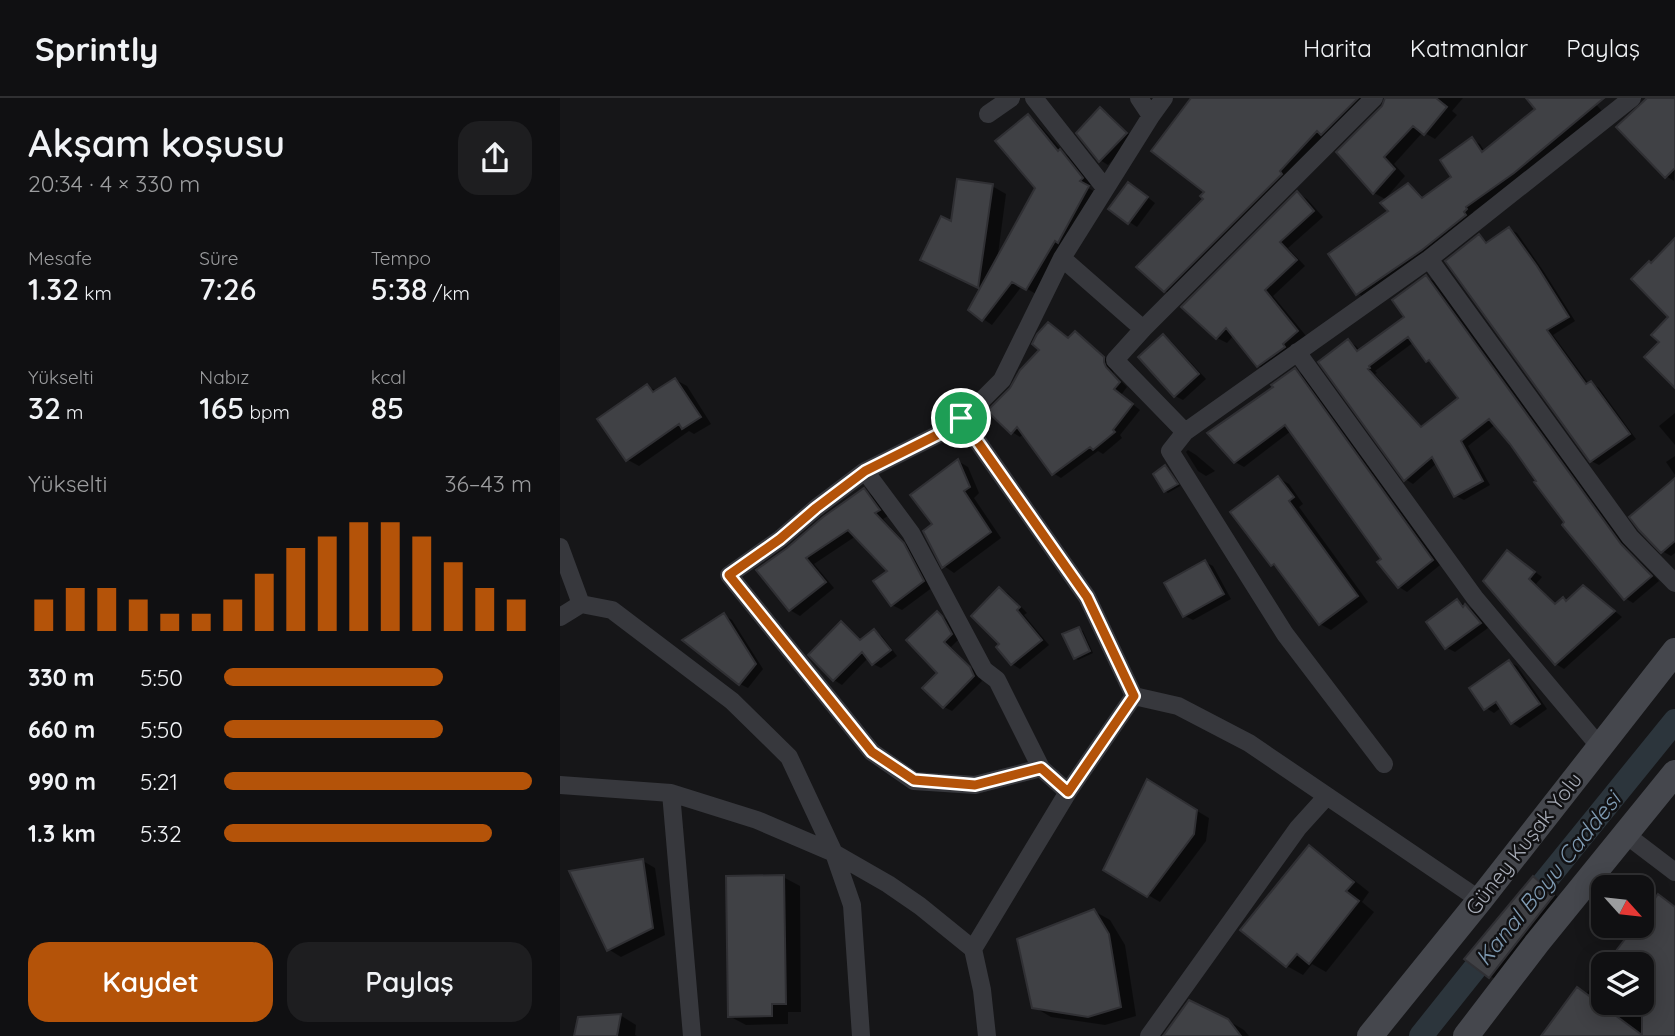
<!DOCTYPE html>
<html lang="tr">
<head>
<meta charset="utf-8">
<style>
	body { margin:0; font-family:Quicksand,sans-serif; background:#1e1e20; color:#f1f3f6; height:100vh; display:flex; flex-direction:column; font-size:26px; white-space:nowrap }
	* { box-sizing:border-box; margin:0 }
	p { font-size:23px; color:#9c9d9f }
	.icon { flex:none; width:38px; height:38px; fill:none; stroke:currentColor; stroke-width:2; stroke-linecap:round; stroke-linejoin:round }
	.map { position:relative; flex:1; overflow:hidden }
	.panel { display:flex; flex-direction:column; background:#101012; width:560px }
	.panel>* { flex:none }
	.needle { width:46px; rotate:117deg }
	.fabs { position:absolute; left:1031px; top:777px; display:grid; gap:14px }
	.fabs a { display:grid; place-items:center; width:63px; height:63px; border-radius:14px; background:#101012; box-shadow:0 4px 18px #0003,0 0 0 2px #303032; font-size:35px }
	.pin { position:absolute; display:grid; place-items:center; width:60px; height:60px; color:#fff; margin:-30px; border:4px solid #fff; border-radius:50%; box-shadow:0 2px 7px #0007 }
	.round { display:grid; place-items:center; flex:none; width:74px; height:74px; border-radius:21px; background:#1e1e20 }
	.summary { display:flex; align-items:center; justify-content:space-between; height:119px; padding:0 28px }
	h1 { font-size:38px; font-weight:600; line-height:52px }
	.stats { display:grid; grid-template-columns:repeat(3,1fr); gap:10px; height:119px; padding:7px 28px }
	.stats div { display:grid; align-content:center }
	.stats b { font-size:30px; font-weight:600 }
	.stats small { font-size:19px; font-weight:400 }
	.stats p { font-size:19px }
	.chart { height:196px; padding:14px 28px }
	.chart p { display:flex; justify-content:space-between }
	.chart svg { width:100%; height:126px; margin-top:7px; stroke:#b45309; stroke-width:6 }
	.button { display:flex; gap:14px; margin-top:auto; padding:14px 28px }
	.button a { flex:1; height:80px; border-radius:21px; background:#b45309; color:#fff; font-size:28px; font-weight:600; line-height:80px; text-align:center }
	.button a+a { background:#1e1e20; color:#f1f3f6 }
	ul { padding:0 28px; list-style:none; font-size:23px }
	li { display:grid; grid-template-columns:112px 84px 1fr; align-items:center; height:52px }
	li i { height:18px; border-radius:9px; background:#b45309 }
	header { display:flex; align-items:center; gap:42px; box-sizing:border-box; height:98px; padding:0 35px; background:#101012; border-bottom:2px solid #303032 }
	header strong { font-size:33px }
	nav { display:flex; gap:38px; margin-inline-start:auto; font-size:24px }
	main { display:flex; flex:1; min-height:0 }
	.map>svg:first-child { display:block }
	.shadow { fill:#0007; fill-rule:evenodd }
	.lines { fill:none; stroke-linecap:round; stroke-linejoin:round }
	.canal { stroke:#2c353c; stroke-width:24 }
	.building { fill:#404145; stroke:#303034; stroke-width:2; fill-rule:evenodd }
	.minor { stroke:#37383d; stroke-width:18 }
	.secondary { stroke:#45474d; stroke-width:26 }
	.route-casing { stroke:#fff; stroke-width:14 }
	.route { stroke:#b45309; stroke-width:9 }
	.labels { text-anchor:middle; stroke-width:5; stroke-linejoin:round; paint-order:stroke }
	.street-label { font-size:21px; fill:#a8adb8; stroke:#111113 }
	.water-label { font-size:23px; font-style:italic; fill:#7f9bb3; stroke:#111113 }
</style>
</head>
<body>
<header>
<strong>Sprintly</strong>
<nav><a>Harita</a><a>Katmanlar</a><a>Paylaş</a></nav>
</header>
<main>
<section class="panel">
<div class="summary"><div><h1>Akşam koşusu</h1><p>20:34 · 4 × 330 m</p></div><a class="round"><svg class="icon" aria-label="share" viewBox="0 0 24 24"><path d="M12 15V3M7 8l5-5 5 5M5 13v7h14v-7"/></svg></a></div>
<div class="stats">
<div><p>Mesafe</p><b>1.32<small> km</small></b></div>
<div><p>Süre</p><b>7:26</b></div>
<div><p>Tempo</p><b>5:38<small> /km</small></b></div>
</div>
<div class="stats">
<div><p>Yükselti</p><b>32<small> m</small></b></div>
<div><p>Nabız</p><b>165<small> bpm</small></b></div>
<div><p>kcal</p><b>85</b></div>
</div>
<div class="chart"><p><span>Yükselti</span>36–43 m</p>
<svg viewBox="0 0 160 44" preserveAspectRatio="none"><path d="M5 44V33M15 44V29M25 44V29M35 44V33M45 44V38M55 44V38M65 44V33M75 44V24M85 44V15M95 44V11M105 44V6M115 44V6M125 44V11M135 44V20M145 44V29M155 44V33"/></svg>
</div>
<ul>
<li><b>330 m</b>5:50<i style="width:71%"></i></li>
<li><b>660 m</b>5:50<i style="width:71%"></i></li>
<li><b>990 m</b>5:21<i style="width:100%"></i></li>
<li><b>1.3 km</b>5:32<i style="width:87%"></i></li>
</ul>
<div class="button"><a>Kaydet</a><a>Paylaş</a></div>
</section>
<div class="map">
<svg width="1115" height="938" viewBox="0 0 1115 938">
	<rect width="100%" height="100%" fill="#161618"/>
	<path class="shadow" d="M633,0H815L616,199L605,193L645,101L646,94Z
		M827,0H903L892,13L897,17L875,41L863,34L834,66L845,78L825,101L814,95L778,54L824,9Z
		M978,0H1030L1042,13L962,79L913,114L914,116L805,200L797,195L830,114L848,87L856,92L864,100L894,79L912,42L920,46L925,54L978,11Z
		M1090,0H1115L1114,83L1106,78Z
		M541,11L549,16L573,40L548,67L540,62Z
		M468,18L477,24L504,55L510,59L531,86L528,90L538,95L476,196L462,188L432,227L410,212L422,191L362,162L392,125L432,88L446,96L437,164L477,90Z
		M577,91L595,105L577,129L550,111Z
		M737,95L747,101L763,119L728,150L745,168L713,198L747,239L708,273L698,268L674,237L667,245L657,240Z
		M949,131L957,135L984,174L1015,223L993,237L1029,286L1031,285L1039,290L1076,341L1039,367L1031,363L920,138L929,145Z
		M866,179L874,183L1069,452L1099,483L1073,505L1065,500L1006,425L936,326L908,348L930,387L904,402L896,398L877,365L853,386L845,381L788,243L796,248L800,253L846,219ZM854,244L867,262L874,266L900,300L863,330L815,276L817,275L815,273Z
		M489,226L509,241L515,235L523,240L552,266V270L554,276L567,289L561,297L580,312L560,337L562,340L543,356L538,353L501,380L493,375L464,335L460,339L452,334V291L481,251Z
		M603,238L611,243L646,281L623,302L615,298Z
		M735,272L743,277L880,467L847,494L839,489L824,461L731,333L684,369L675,364L715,289Z
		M116,282L127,288L151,326L134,336L129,333L79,368L68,362L87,288L97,293Z
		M1115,315V347L1099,328Z
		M628,352L636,357L655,373L646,378L638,373L626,354Z
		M1115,358V377L1106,364Z
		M398,363L408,369L419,395L414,400L441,440L394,475L384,468L375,427Z
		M605,369L609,371L620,388L608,395L605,393Z
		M718,380L729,386L743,406L739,409L808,504L771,532L760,526L720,471L712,467Z
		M1115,380V455L1111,458L1102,453Z
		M304,392L313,398L328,418L323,421L353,453L373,489L342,512L332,507L330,473L296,438L254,466L274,490L240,518L230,512L198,472Z
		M955,459L982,479L976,486L997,507L1031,494L1062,519L1004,571L996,566Z
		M645,464L653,468L671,501L633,522L625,518Z
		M440,491L448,495L467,515L464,517L489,547L460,571L452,566L438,549L441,546Z
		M898,503L913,512L928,530L895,554L887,550Z
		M378,515L390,524L399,541L391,549L418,576L422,583L392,613L384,609L379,575Z
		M164,517L172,522L203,571L188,590L180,586Z
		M281,525L289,530L302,542L314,533L322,538L337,558L321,570L313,566L308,560L282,587L274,582L250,557Z
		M519,531L523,533L533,555L518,562L515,560Z
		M949,564L957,568L987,611L960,630L952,625L942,609L934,615L926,610Z
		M588,684L649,720L646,743L600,804L588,797Z
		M749,749L765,759L809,794L802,804L814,814L766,874L752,866L743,877L727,868Z
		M83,763L95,770L105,837L61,859L48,851Z
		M223,779L240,788L241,914H228V926L186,927L169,918Z
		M973,781L985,788L1005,805L942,885L930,878Z
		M1099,799L1115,808V923L1104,938H983L1026,896L1043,873V905H1082V866H1048L1077,828H1082V822Z
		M534,813L550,822L565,847L576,918L545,927L491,919L474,909Z
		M60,917L76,927L75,937L77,938H16Z
		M667,922L684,932L689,938H605Z"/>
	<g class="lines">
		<path class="canal" d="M961,813L1115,623
			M861,938L936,844"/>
	</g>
	<path class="building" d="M631,0H798L761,37L757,33L720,73L722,76L604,194L576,169L643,101L640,98L644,94L591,53Z
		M825,0H876L887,9L864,37L853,28L824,59L835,71L813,96L776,54L822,8Z
		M966,0H1044L954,75L906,109L907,111L904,114L906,117L862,152L796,197L768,156L828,113L820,105L848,85L862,100L891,79L880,62L912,39L922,54L975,11Z
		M1087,0H1115V70L1105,80L1056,29Z
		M540,9L567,35L539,64L516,35Z
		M468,16L498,53L500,51L523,80L520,83L529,88L500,141L498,145L495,143L466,192L452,184L422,223L408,212L475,90L435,43Z
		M397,81L433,86L418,190L360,162L381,118L391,123Z
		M568,84L588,99L568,126L548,111Z
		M737,93L754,113L720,144L737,162L705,192L738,233L723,246L725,249L697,269L666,230L656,241L621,209Z
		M949,129L977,168L1009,219L987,232L1026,286L1031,283L1070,336L1030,364L885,163L919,136L926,145Z
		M1115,140V290L1084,259L1099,244L1091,237L1108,219L1071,181L1089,163L1091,165Z
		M866,177L1061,446L1092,478L1064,502L1002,427L1004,424L974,384L976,383L950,346L929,321L901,343L923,383L894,399L872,359L844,383L758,264L788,241L797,253L844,219L832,202ZM848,239L866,264L869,262L898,300L861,329L808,271L810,270L809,268Z
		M488,224L508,240L515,233L544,259V264L546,269L560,284L554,291L573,306L553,332L555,334L533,352L530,349L492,377L457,329L451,336L427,313L450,290L460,272L479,252L472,246L477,236Z
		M603,236L639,276L614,299L578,259Z
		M735,270L873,462L838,490L817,464L821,461L725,327L674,365L647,335L713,289L711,287Z
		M115,280L141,319L122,331L119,326L66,363L37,321L87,286L93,294Z
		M398,361L410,389L404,393L431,434L382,470L363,433L372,426L350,397Z
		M605,367L618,386L604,394L593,376Z
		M718,378L734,399L729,403L798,498L759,527L714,466L711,468L670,414Z
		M1115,380V443L1101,455L1079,432L1069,419Z
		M304,390L320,412L315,415L344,445L364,483L331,508L313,483L327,473L288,432L246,460L266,484L229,513L196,472L227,450L263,419Z
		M947,452L975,474L969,481L995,506L1003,499L1006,503L1023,487L1055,513L995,567L923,483Z
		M645,462L664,496L623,519L604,485Z
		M439,489L460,509L457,512L482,542L451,567L436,549L439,546L411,518Z
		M897,501L903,509L905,506L921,525L885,551L866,524Z
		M377,513L382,518L392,536L384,544L410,569L414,578L383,610L362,590L377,575L346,542Z
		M164,515L196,566L179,587L122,542Z
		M281,523L300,542L314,531L331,552L312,567L302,554L273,583L248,557Z
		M519,529L530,553L514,561L502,536Z
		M949,562L980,606L951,626L936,604L924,612L909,590Z
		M587,681L637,712L634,736L587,799L543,772Z
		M749,747L794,784L786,793L799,803L749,866L737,856L726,869L680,832Z
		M83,761L93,830L47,853L9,773Z
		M224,777L226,906H212V918L168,919L166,778Z
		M973,778L994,797L929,880L904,861Z
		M1098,796L1115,809V938H981L1017,889L1082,937V866H1046L1075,828H1082V819Z
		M534,811L549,836L561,909L528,919L472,910L457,841Z
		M629,902L668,921L681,938H603Z
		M61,916L57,938H14L18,919Z"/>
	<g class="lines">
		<path class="minor" d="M474,0L545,90
			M579,0L591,18
			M428,16L451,0
			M502,160L583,231
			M869,161L1070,439L1115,485
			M737,254L915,500L1040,649
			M401,320L527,499L574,598
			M625,334L555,262L583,231L814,0
			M305,373L351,435L424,572L437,582L481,670L508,694L413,851
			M0,449L21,506
			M0,519L21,506L52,512L172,603L229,659L274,755L292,807L301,938
			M824,666L725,536L610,353L625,334L869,161L1072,0
			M481,670L415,687L354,683L312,654L169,477L220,441L256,410L305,373L383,334L411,313L442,282L502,160L591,18L604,0
			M0,687L111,695L132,938
			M508,694L574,598L618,608L689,645L920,802
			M111,695L197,722L274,755L328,786L360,808L413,851L422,892L427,938
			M1065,736L1115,774
			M589,938L738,730L767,698"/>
		<path class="secondary" d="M810,938L920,802L1115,553
			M906,938L977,845L1115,675"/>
	</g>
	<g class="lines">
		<defs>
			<path id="route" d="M401,320L527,499L574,598L508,694L481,670L415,687L354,682L312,654L169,477L220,441L256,410L305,373L383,334Z"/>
		</defs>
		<use href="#route" class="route-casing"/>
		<use href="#route" class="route"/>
	</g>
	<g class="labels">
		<g class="street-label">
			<text transform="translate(964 746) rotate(-52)" y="7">Güney Kuşak Yolu</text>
		</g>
		<g class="water-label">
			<text transform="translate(988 781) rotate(-51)" y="8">Kanal Boyu Caddesi</text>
		</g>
	</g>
</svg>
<div class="fabs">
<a><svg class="needle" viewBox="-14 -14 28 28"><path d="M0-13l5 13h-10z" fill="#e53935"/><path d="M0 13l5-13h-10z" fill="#9c9d9f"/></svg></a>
<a><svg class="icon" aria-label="layers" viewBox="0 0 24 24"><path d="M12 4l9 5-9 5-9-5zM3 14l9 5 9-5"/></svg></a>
</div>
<div class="pin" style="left:401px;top:320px;background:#1e9e55"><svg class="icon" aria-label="arrive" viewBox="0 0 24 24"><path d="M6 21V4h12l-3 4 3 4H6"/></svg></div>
</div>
</main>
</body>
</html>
